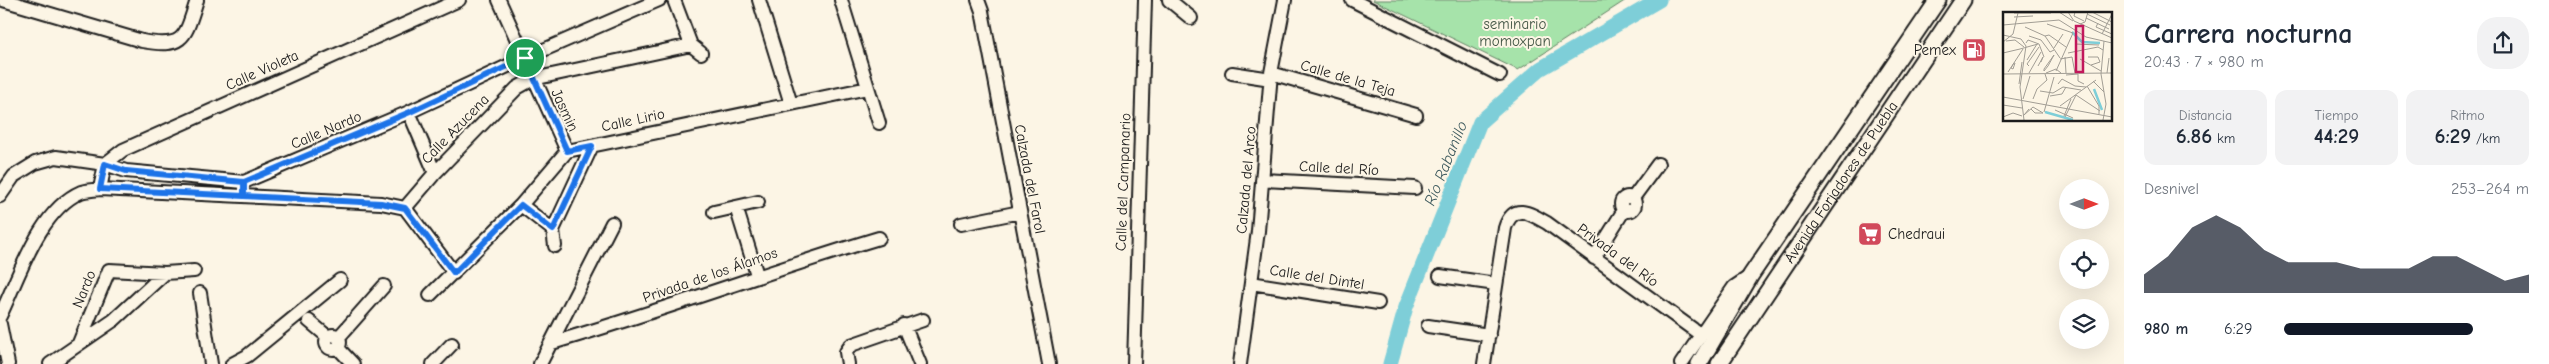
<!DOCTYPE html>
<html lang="es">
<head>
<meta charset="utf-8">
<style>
	body { margin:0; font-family:"Comic Neue",sans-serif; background:#f2f2f3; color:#1f2937; height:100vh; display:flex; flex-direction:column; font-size:19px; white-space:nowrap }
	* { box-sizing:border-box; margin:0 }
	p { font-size:16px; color:#747a83 }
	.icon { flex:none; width:28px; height:28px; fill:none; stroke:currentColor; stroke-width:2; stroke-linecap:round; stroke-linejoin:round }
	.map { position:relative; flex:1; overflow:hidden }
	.side { display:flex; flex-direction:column; background:#fff; width:425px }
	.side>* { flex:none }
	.needle { width:32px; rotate:90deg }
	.tools { position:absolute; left:2059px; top:179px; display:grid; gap:10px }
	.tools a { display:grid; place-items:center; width:50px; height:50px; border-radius:50%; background:#fff; box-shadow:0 5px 20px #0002; font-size:25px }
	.pin { position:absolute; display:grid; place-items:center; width:42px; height:42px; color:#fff; margin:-21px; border:2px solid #fff; border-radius:50%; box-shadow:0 1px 5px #0007 }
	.round { display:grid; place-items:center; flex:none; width:52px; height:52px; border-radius:20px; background:#f2f2f3 }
	.summary { display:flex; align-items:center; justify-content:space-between; height:85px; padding:0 20px }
	h1 { font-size:28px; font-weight:700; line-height:38px }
	.figures { display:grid; grid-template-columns:repeat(3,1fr); gap:8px; height:85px; padding:5px 20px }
	.figures div { display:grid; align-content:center; border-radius:12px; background:#f2f2f3; text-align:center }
	.figures b { font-size:21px; font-weight:700 }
	.figures small { font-size:14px; font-weight:400 }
	.figures p { font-size:14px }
	.chart { height:140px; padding:10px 20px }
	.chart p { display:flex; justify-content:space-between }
	.chart svg { width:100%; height:90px; margin-top:5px; fill:#111827; opacity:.7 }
	ul { padding:0 20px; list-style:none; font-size:16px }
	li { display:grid; grid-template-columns:80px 60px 1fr; align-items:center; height:38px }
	li i { height:12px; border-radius:6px; background:#111827 }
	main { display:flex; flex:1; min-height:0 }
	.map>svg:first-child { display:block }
	.green { fill:#a6e3aa; stroke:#618063 }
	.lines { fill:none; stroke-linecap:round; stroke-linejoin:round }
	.river { stroke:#7eced8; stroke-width:15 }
	.minor-casing { stroke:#1c1c1c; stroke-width:16 }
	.major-casing { stroke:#1c1c1c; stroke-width:19 }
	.minor { stroke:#fcf5e5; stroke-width:12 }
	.major { stroke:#fcf5e5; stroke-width:15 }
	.route-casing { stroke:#fff; stroke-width:10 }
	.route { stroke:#1a73e8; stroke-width:6 }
	.labels { text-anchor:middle; stroke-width:4; stroke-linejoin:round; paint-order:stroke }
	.park-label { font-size:15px; fill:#455847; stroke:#fcf5e5 }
	.poi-label { font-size:15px; fill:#1c1c1c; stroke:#fcf5e5; text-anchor:end }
	.street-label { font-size:15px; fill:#1c1c1c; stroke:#fcf5e5 }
	.water-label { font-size:16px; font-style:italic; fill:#3e5a5e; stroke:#fcf5e5 }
	.inset-river { fill:none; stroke:#7eced8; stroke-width:2.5 }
	.inset-road { fill:none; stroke:#a29e95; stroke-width:1 }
	.view { fill:#c2185b; fill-opacity:0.15; stroke:#c2185b; stroke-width:2.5 }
	.inset-edge { fill:none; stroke:#1c1c1c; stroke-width:2.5 }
</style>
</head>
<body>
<main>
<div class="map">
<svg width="2124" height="364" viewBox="0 0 2124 364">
	<rect width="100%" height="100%" fill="#fcf5e5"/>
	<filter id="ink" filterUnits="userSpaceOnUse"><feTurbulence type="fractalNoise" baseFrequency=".02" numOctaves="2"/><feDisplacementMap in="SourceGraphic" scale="10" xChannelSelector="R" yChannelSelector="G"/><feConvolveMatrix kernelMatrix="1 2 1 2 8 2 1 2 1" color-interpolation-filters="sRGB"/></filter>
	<g filter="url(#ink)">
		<path class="green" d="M1373,0H1626L1518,70Z"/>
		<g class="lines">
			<path class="river" d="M1390,364L1406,307L1480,122L1540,69L1659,0"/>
			<defs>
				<path id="minor" d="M3,0L142,41C185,49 185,37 197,0
					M499,0L567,151
					M674,0L691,45
					M759,0L791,104
					M841,0L879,123
					M978,0L982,11L1049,364
					M1169,0L1191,18
					M1352,0L1500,75
					M691,45L701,53
					M1232,73L1271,79
					M1271,73L1416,115
					M409,112L435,173
					M1262,180L1415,188
					M100,189L105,164L123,150L459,0
					M0,196L14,176L35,163L56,157L105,164L126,171L244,182L409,112L525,58L659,0
					M1621 204a7 7 0 1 1 14 0a7 7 0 1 1-14 0Z
					M1633,198L1658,164
					M521,205L553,230
					M736,207L757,275
					M405,208L435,173L517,88L533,79L691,45
					M714,212L758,202
					M961,224L1020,212
					M553,230L592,146
					M553,230L555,246
					M1594,258L1624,210
					M109,270L165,273L194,271
					M1440,276L1496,284
					M1251,283L1378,303
					M200,293L211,364
					M430,295L521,205L567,151L868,88
					M0,316C19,277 39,210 81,192C87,190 95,190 100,189L381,203L405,208L454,273
					M309,321L328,337
					M0,324L8,364
					M904,325L920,364
					M1428,326L1489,335
					M326 342a7 7 0 1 1 14 0a7 7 0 1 1-14 0Z
					M338,338L384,286
					M79,343L109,270
					M552,343C662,311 769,271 879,238
					M338,348L353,364
					M50,364L114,320L165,273
					M232,364L247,356L340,280
					M433,364L452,344
					M540,364L612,223
					M848,364L846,352L851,345L923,320
					M1134,364L1145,0
					M1240,364L1258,231L1271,73L1285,0
					M1484,364L1505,228C1513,202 1530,213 1547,223L1701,335
					M1681,364L1734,287L1749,277"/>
				<g id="major">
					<path d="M1699,364L1751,275L1938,0"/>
					<path id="s1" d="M1719,364L1963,0"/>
				</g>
			</defs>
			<use href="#minor" class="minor-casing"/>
			<use href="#major" class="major-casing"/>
			<use href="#minor" class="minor"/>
			<use href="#major" class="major"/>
		</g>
	</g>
	<g class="lines" filter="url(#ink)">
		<defs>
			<path id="route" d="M525,58L410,112L244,182V196L100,189L105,164L126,171L244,182V196L381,203L405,208L454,273L521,205L553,230L592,146L567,151L525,58"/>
		</defs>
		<use href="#route" class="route-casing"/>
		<use href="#route" class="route"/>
	</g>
	<defs>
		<symbol id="fuel-square" viewBox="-11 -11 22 22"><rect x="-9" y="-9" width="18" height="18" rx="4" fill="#d1495b" stroke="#fcf5e5"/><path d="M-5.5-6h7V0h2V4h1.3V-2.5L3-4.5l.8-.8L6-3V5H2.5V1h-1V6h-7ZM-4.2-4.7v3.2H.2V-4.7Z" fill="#fff"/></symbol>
		<symbol id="supermarket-square" viewBox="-11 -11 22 22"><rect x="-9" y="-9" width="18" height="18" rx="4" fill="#d1495b" stroke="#fcf5e5"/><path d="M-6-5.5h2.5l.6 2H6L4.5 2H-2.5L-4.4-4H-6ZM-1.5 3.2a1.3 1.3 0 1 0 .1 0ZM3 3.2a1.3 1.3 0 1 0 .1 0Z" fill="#fff"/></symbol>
	</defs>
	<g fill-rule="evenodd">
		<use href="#fuel-square" x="1960" y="36" width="28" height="28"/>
		<use href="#supermarket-square" x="1856" y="220" width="28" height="28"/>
	</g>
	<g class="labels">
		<g class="park-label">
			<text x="1515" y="29">seminario<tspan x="1515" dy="17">momoxpan</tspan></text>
		</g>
		<g class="poi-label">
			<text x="1956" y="55">Pemex</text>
			<text x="1888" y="239" text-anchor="start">Chedraui</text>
		</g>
		<g class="street-label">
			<text transform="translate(262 70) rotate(-24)" y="5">Calle Violeta</text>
			<text transform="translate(1348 78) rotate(16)" y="5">Calle de la Teja</text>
			<text transform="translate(565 110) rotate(65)" y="5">Jasmin</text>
			<text transform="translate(633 120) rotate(-12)" y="5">Calle Lirio</text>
			<text transform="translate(455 129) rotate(-46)" y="5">Calle Azucena</text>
			<text transform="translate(326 130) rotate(-23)" y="5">Calle Nardo</text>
			<text transform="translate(1339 168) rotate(3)" y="5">Calle del Río</text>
			<text transform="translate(1030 179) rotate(79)" y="5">Calzada del Farol</text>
			<text transform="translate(1246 180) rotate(-85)" y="5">Calzada del Arco</text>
			<text dy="5" stroke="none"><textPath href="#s1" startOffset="219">Avenida Forjadores de Puebla</textPath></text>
			<text transform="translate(1123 182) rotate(-88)" y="5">Calle del Campanario</text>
			<text transform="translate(1618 255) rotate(36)" y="5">Privada del Río</text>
			<text transform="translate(710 275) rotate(-19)" y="5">Privada de los Álamos</text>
			<text transform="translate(1317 277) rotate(9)" y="5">Calle del Dintel</text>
			<text transform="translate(84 289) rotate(-68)" y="5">Nardo</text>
		</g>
		<g class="water-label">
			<text transform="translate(1445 163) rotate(-68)" y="6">Río Rabanillo</text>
		</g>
	</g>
	<g transform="translate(2003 12)">
		<rect width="109" height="109" fill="#fcf5e5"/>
		<path class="inset-river" d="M69,20L79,30L97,31M91,77L99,98M42,100L70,108"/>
		<path class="inset-road" d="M56,0L70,9M65,0L71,9L109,26M72,0L71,4L81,9M89,0L109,10M11,1H48M84,2L107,13M11,5L30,4M83,6L106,17M95,11L93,15L109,22M44,12L70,21L53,59M77,12L82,10L85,0M0,13L56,8L83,25L109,31M22,15L42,24L57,46M99,22L109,2M0,23L18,27L23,34L17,75L21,108M26,24L38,28L47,40L51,38M42,24L46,23L63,35M3,29L12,28L21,35M0,30L10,22L15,1M23,31L25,28L36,32L41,45M72,32L96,33M51,36L60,22M17,37L35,32M0,41L17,37M65,41L95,35L100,38M51,43L45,54L41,59V57ZM62,45L63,61M85,45H95L97,50L88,53M57,47L69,45L72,61M77,47L98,59M24,48L34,32M11,51H12L10,57L8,56ZM26,54L24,52L36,35M35,54L40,45L38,50M5,60L20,37M26,61L38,40M43,61L53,57L58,61M104,61L106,46M0,62L109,61M63,63L75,62V69L81,72M90,69L101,80M16,72L19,50M55,72L59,67L72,74L83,75M84,74L96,94V102M37,79L50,81L60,75L78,78M73,83L97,99M47,84L59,82L63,75M0,85L109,105M20,87L27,64M30,87L34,77L44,68L42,62M0,93L19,96M57,94L93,68M26,97L21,103L30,95L40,101H32L28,97M52,98L70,106M41,100L51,65M61,104L68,87M0,105L10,101L19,104M62,105L73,83M100,108L103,92L98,62L101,29"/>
		<path class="view" d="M73,14H80V60H73Z"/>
		<rect width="109" height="109" class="inset-edge"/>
	</g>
</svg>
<div class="tools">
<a><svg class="needle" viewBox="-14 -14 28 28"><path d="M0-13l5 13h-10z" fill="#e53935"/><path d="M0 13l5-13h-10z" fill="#747a83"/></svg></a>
<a><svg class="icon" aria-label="locate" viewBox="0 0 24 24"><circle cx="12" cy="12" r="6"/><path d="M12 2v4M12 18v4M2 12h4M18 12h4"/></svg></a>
<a><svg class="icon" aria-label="layers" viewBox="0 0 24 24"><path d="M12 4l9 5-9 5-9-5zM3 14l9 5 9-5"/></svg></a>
</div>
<div class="pin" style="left:525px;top:58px;background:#1e9e55"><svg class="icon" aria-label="arrive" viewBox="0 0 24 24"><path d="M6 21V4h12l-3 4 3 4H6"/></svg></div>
</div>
<section class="side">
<div class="summary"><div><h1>Carrera nocturna</h1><p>20:43 · 7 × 980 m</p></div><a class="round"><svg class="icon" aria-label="share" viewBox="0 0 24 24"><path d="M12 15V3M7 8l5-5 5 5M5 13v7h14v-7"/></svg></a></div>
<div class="figures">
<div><p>Distancia</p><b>6.86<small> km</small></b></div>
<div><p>Tiempo</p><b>44:29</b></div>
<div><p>Ritmo</p><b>6:29<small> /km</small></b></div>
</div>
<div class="chart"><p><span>Desnivel</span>253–264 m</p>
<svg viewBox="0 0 160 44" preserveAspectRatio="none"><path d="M0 44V35L10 26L20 12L30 6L40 12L50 23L60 29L70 29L80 29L90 32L100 32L110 32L120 26L130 26L140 32L150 38L160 35V44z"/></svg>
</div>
<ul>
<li><b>980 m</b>6:29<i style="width:77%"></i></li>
</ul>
</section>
</main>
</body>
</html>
